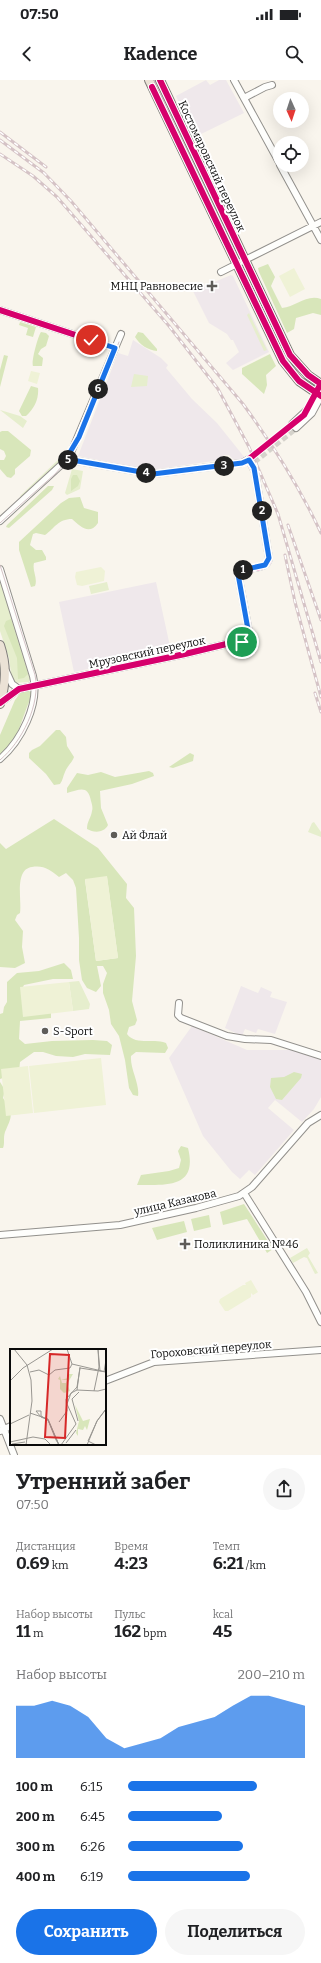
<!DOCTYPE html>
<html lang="ru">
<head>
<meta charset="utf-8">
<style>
	body { margin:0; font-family:Bitter,serif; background:#f6f6f6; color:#202124; height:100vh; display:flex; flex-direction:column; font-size:15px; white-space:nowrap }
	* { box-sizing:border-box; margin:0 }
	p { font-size:13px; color:#757577 }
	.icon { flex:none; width:22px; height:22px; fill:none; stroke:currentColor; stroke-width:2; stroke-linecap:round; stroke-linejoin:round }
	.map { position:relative; height:1375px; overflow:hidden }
	.details { display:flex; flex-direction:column; background:#fff; flex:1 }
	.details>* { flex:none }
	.needle { width:26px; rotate:177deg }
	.fabs { position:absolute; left:273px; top:12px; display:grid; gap:8px }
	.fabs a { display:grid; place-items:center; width:36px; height:36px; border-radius:50%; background:#fff; box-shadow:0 4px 16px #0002; font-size:20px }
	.pin { position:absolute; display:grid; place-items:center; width:34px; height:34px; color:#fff; margin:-17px; border:2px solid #fff; border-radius:50%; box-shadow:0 1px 4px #0007 }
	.km { position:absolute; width:20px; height:20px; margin:-10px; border-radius:50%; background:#222; color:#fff; font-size:11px; line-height:20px; text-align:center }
	.round { display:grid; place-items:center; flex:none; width:42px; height:42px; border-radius:21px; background:#f6f6f6 }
	.overview { display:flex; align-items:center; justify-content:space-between; height:68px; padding:0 16px }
	h1 { font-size:22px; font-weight:700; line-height:30px }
	.metrics { display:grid; grid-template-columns:repeat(3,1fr); gap:6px; height:68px; padding:4px 16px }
	.metrics div { display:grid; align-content:center }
	.metrics b { font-size:17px; font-weight:700 }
	.metrics small { font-size:11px; font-weight:400 }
	.metrics p { font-size:11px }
	.chart { height:112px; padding:8px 16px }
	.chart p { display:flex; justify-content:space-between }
	.chart svg { width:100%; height:72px; margin-top:4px; fill:#1a73e8; opacity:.7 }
	.action { display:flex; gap:8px; margin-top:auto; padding:8px 16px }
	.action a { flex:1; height:46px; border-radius:24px; background:#1a73e8; color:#fff; font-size:16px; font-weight:700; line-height:46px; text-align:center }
	.action a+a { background:#f6f6f6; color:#202124 }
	ul { padding:0 16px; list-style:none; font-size:13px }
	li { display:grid; grid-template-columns:64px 48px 1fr; align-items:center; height:30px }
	li i { height:10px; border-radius:5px; background:#1a73e8 }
	.status { display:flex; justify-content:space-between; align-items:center; height:28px; padding:0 20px; background:#fff; direction:ltr }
	.status svg { height:11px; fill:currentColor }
	header { display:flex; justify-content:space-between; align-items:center; height:52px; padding:0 16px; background:#fff; font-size:18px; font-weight:700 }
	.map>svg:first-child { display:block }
	.industrial { fill:#efe8eb }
	.green { fill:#e6eecd }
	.forest { fill:#d8e6ba; fill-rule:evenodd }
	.pitch { fill:#eff2d6 }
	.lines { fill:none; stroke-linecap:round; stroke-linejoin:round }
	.minor-tunnel { stroke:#d5d2cb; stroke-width:6; stroke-dasharray:6 3; stroke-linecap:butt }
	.minor-casing { stroke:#92908c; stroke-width:8 }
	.major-casing { stroke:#7f7d7a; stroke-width:10 }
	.minor { stroke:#fefefc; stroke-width:6 }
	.major { stroke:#ebe2d6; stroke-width:8 }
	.tram { stroke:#d5c3c6; stroke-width:1 }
	.rail-casing { stroke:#d5c3c6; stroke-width:3 }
	.rail { stroke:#fff; stroke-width:1.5; stroke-dasharray:4.5; stroke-linecap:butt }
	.cycleway-casing { stroke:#fff; stroke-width:8 }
	.cycleway { stroke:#d6006c; stroke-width:6 }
	.route-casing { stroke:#fff; stroke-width:8 }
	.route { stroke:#1a73e8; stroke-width:5 }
	.poi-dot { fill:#5e5c59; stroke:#fff; stroke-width:1.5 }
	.labels { text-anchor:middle; stroke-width:4; stroke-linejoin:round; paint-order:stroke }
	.street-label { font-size:11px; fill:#0a0a0a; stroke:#fff }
	.poi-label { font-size:11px; fill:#0a0a0a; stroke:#fff; text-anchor:start }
	.inset-road { fill:none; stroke:#999792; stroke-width:1 }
	.view { fill:#d62828; fill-opacity:0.15; stroke:#d62828; stroke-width:2 }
	.inset-edge { fill:none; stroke:#0a0a0a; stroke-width:2 }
</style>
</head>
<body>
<div class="status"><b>07:50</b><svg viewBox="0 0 49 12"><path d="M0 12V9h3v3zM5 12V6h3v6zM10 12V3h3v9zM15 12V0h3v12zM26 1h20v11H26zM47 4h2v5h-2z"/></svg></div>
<header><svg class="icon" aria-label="back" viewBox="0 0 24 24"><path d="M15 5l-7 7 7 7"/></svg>Kadence<svg class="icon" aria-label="search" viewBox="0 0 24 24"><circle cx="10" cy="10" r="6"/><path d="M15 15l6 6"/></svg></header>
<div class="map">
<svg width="321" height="1375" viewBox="0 0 321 1375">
	<rect width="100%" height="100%" fill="#f9f5ed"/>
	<path class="industrial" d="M206,0L210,5L219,0H226L244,33L195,57L176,16Z
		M231,195L233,196L269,272L233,290L226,283L239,272L233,260H231L227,254L209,243L193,211Z
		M133,260L161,278L168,285L166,288L192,319L217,343L245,378L234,380L229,375H224L221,380L150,390L78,376L118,273L128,276Z
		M156,502L171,571L74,592L59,522Z
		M241,906L258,913L261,907L272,912L270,917L287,922L275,954L258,949L256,953L245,949L242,956L225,948Z
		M192,946L247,970H296L321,980V1017L314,1029L302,1042L275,1020L268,1028L294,1050L255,1095L249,1090L240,1099L232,1092L203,1056L169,978Z"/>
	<path class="green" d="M249,233L267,270L264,271L247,235Z
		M134,294L148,296L147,306L131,307Z
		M0,330L20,336L27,341L23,348Z
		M59,379L60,381L21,417L20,416Z
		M72,389L83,391L80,409L67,415L65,413Z
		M0,499L30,597L29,602L14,603L12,601L9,578L0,551Z
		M107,502L109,510L91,514L89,506Z
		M314,742L321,752V757L308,752L312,743Z
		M79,901L90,924L89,929L73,931L69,902Z
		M307,1168L310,1173L308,1176L318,1193L315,1194L307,1178L304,1177L293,1183L290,1178Z"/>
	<path class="forest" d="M268,184L275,197L271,206L282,228C296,227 306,214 321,219V235L313,233L296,238L294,249L287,253L259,192L258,188Z
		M20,242L36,247L33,257L26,255L28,248L19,245Z
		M41,252L46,253L49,256L46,266L41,269L38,274L43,278L42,286H33C31,282 38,256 41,252Z
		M138,252L143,253L157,269V271C148,270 140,265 135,257Z
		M270,274L276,286L266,295L267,305L264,314L242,294V288Z
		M4,275L8,276L0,307V290Z
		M31,306L38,308C39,318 35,328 26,336H22L19,331Z
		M2,351H8L31,370L30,376L15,389V394L11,398L7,397L0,389V380H4L6,376L4,371L0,369V352Z
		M73,395H77L80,401L78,406L71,411V399Z
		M48,406H54L52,410L9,448L6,447L7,445Z
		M80,417L84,428L98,432V443C89,456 80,446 72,439C58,439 55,448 45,455L36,453L33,454L30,465L36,470H42L46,477V480L34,483C32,491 38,498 35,506L31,507L19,470V462L61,423L69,418Z
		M11,539L28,594L24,598L18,599L17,578L4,546L6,541Z
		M29,611L31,612V618C22,635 19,663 0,674V655L15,620L21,612Z
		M56,650H60L66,657L67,666L74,677C72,683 67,686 65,692C63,696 63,700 60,704L54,705L46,694L29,678V673L32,670L40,666Z
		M190,673L194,675L193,681L173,688L169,687Z
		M149,691L153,693L154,696L132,704L100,711L101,728L108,745C104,753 94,753 87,749C87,741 91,738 92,731C93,728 92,724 91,721C88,704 79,710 67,713V708L77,693L88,695L101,692L115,697Z
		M54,739L98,768L127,804L126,818L134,828L136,876L132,921L137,940L135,945L129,947L127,954C135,965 151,959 163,962L166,963L168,968L165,973L136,972L131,976C130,989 140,1004 138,1016L133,1015L129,1008L125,980L119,956L111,944L109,930L103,913V904L107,893L103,886H97L101,906L96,912L87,908L82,900L79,880V858L76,808L73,800L66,793L59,797C50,790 44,785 32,787C14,789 22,821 20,833L17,835L15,840L23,851L22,867L25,883L15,888L0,887V763L6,769ZM107,797L118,878L96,881L85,800Z
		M64,883L71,890L73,899H53L24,905L22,909L51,930V938L20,941L19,959L25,964L52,961L93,960L107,961L112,965L110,975L85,974L73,977L56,976L43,972H34L20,982L19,992L0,999V934L3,933L4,927L7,922V902L17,893L39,891Z
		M294,992L302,994L301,998L282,1020L276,1019L270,1007L271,998L284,997Z
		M0,1002L5,1010L3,1018C14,1034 12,1036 5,1052C3,1058 5,1063 3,1068H0Z
		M181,1066L188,1068C198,1109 166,1105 137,1105L141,1095L169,1091L179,1088L181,1080L178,1071Z
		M244,1124L273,1169L267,1173L247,1139L223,1145L220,1132Z
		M209,1135L211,1147L194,1151L191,1139Z
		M184,1141L187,1152L157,1160L152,1148Z"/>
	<path class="pitch" d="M294,188L305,209L290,217L279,196Z
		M31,291L40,293L37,304L28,301Z
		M101,487L105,491L104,501L82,506L77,505L75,497L76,492Z
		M107,796L118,878L96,881L85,799Z
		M69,902L73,931L23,937L20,907Z
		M101,978L106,1025L34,1033L29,986Z
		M28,986L33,1033L6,1036L1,989Z
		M251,1200L258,1212L253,1215L251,1213V1217L228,1231H225L219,1222L220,1219L243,1205H246L245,1203Z"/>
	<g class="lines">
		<path class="minor-tunnel" d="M251,378L292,344
			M254,382L296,348"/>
		<defs>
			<path id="minor" d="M234,0L280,84
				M244,18L265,7L272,5
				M280,85L321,160
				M221,192L321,142
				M0,230L115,268
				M292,344L308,329L321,304
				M296,348L312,333L321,316
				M66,379L153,394L242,383L251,378
				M0,441L61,385L70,375L121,254
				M0,489L33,596C40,624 21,661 0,679
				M6,591L12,604L19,609
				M0,623L19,609L185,574L247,559L249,552L238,494C246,485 267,492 269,478L255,392L249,380
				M179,923L178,935L181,938L227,956L245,959L271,960L321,976
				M244,1113L306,1212L321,1242
				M0,1155L120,1145L196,1128L239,1116L252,1107L308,1043L321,1035
				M105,1301L154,1282L321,1270
				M0,1339L14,1375
				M0,1351L11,1346"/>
			<path id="major" d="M149,0L283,281L299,301L321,316
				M160,0L290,275L308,295L321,304
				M0,565C7,586 6,603 0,624"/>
		</defs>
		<use href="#minor" class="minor-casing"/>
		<use href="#major" class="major-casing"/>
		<use href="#minor" class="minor"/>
		<use href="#major" class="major"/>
		<path class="tram" d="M154,0L279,265C290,285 300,301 321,311
			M0,443L55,394L71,376L79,360L119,262
			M0,485L35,595C41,624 22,662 0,680"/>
		<defs>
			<path id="rail" d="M0,52L46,87
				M0,60L44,93L71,121L243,324C273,365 300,408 321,453
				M0,74L33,96L57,117L169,246L218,309L249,367L278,434L321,582
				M288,445L321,540
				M285,475L295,522L321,617
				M315,613L321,632"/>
		</defs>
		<use href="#rail" class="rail-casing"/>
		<use href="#rail" class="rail"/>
		<defs>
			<path id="cycleway" d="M160,0L290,275L308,295L321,304
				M152,7L283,281L299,301L321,316
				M0,230L115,268
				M66,379L153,394L244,383L304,335L319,307
				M0,623L19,609L185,574L247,559L249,552L238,494C246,485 267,492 269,478L255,392L249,380"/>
		</defs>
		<use href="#cycleway" class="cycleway-casing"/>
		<use href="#cycleway" class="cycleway"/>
	</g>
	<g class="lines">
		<defs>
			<path id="route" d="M91,260L115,268L79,357L66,379L153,394L242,383L249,380L254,388L269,478L265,485L242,490L238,494L249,555L247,559L242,562"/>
		</defs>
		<use href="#route" class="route-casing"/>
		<use href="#route" class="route"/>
	</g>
	<g class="poi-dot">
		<path d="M210 200h4v4h4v4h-4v4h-4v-4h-4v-4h4z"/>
		<circle cx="114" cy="755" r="4"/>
		<circle cx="45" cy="951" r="4"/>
		<path d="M183 1158h4v4h4v4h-4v4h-4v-4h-4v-4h4z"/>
	</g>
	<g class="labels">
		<g class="street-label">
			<text transform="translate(212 86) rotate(65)" y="4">Костомаровский переулок</text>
			<text transform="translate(147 572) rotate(-12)" y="4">Мрузовский переулок</text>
			<text transform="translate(175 1122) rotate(-13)" y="4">улица Казакова</text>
			<text transform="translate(211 1269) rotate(-5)" y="4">Гороховский переулок</text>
		</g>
		<g class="poi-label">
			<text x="203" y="210" text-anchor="end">МНЦ Равновесие</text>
			<text x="122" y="759">Ай Флай</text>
			<text x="53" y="955">S-Sport</text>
			<text x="194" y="1168">Поликлиника №46</text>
		</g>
	</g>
	<g transform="translate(10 1269)">
		<rect width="96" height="96" fill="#f9f5ed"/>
		<path d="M58,25H63L57,35L60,42L54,44L50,40V31L48,30L50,27L52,34H56L57,31H51L58,29ZM65,56L73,72L80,70L77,81L75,77L73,81L68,80V87L66,84L69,72Z" fill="#d8e6ba"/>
		<path class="inset-road" d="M4,0L17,16L21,31L22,52L16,96M57,0L62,15M88,0L90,22M62,15L96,23M20,23L29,21L39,26L45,21L60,19L62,15M94,23L96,11M0,32L13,19L43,0M67,41L70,18M84,42L89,18L88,0M20,64L38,70L49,96M68,72L62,50L69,43M49,73L57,62L56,50L67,38L70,19L96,23M0,75L19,66M0,93L23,88L35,90L41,96M56,94L66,81M2,95L15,93M49,96L46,91L38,71L31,68L26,62H31V67L38,71L49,96M51,96L66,75L57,55L61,44L67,41L88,42L96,40M77,96L87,72L96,60M86,96L78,92L87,72L96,60"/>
		<path class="view" d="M40,5L59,6L55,89L35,88Z"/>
		<rect width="96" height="96" class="inset-edge"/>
	</g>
</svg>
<div class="fabs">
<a><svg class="needle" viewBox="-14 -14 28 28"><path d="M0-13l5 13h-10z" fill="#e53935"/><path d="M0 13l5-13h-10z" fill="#757577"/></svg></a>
<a><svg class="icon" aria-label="locate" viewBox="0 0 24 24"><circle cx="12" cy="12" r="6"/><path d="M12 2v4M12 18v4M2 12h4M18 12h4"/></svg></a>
</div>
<div class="pin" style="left:242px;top:562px;background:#1e9e55"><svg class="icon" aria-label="arrive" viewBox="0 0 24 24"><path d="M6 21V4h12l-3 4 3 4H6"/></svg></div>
<div class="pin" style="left:91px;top:260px;background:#d93025"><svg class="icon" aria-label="check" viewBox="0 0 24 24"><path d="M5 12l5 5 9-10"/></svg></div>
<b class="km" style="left:243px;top:490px">1</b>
<b class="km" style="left:262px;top:431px">2</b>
<b class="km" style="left:224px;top:386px">3</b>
<b class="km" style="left:146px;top:393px">4</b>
<b class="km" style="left:68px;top:380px">5</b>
<b class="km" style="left:98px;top:309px">6</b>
</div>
<section class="details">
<div class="overview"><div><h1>Утренний забег</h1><p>07:50</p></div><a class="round"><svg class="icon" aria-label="share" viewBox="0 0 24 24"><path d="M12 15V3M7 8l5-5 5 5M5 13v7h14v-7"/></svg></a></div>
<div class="metrics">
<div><p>Дистанция</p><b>0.69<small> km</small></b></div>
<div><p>Время</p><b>4:23</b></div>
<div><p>Темп</p><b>6:21<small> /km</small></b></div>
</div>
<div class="metrics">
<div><p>Набор высоты</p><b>11<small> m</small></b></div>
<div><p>Пульс</p><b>162<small> bpm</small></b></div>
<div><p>kcal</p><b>45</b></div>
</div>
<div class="chart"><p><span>Набор высоты</span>200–210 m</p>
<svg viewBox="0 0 160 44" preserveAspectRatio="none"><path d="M0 44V12L10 12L20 9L30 12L40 19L50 32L60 38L70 35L80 32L90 25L100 22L110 19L120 12L130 6L140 6L150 9L160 12V44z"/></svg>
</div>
<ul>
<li><b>100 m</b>6:15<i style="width:73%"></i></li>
<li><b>200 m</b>6:45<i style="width:53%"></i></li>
<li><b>300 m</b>6:26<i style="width:65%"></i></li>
<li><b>400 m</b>6:19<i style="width:69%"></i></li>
</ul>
<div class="action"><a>Сохранить</a><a>Поделиться</a></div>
</section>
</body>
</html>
